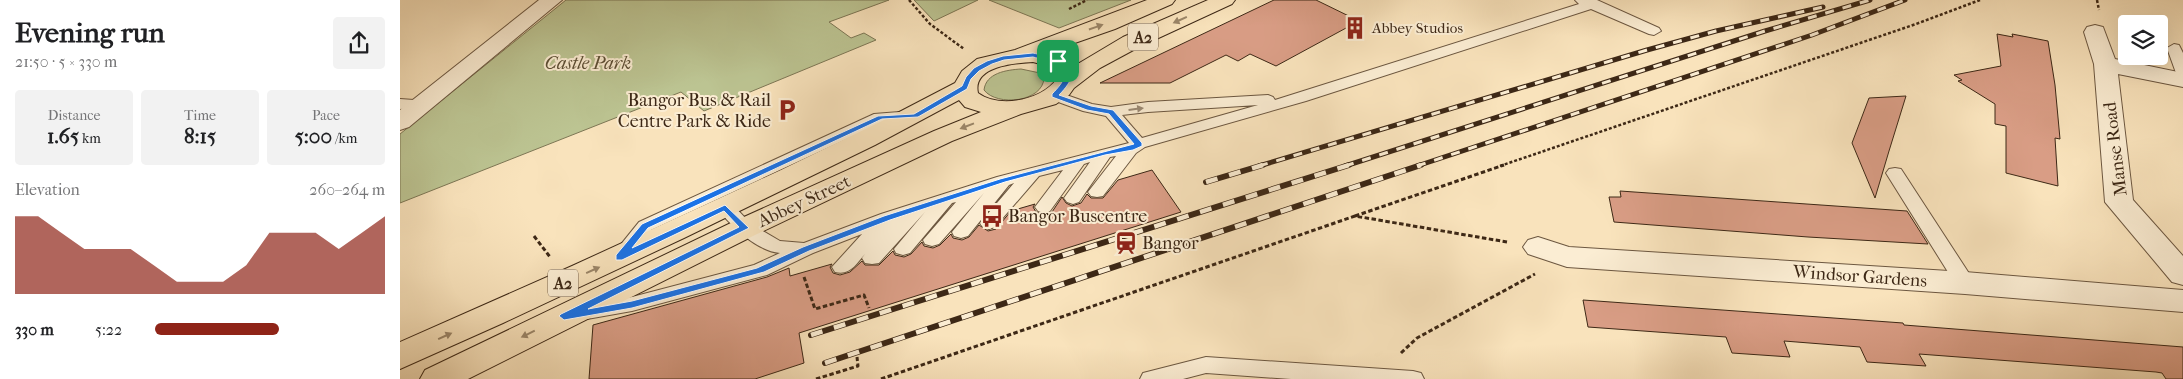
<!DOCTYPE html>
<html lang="en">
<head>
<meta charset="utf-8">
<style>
	body { margin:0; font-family:"IM FELL French Canon",serif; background:#f2f2f2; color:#202124; height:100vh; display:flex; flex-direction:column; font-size:19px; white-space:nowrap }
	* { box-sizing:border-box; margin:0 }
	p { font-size:16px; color:#757577 }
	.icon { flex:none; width:28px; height:28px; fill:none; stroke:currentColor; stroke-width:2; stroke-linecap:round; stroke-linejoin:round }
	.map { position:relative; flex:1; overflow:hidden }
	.side { display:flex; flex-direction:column; background:#fff; width:400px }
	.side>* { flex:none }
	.fabs { position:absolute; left:1718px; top:15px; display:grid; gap:10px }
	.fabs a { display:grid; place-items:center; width:50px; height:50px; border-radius:5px; background:#fff; box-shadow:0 5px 20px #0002; font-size:25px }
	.pin { position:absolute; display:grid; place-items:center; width:42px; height:42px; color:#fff; margin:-21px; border-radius:10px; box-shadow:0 2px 8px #0006 }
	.round { display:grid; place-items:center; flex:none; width:52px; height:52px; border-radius:5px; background:#f2f2f2 }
	.head { display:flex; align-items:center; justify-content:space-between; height:85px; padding:0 15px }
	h1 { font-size:28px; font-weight:800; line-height:38px }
	.stats { display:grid; grid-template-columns:repeat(3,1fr); gap:8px; height:85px; padding:5px 15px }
	.stats div { display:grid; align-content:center; border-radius:5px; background:#f2f2f2; text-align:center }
	.stats b { font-size:21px; font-weight:800 }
	.stats small { font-size:14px; font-weight:400 }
	.stats p { font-size:14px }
	.chart { height:140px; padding:10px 15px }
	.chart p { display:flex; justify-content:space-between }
	.chart svg { width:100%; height:90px; margin-top:5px; fill:#8f2418; opacity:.7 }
	ul { padding:0 15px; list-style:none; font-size:16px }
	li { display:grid; grid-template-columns:80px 60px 1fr; align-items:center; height:38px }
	li i { height:12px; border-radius:6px; background:#8f2418 }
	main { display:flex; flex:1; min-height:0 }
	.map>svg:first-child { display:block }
	.green { fill:#bcc492; stroke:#7c7654 }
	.building { fill:#d99d85; stroke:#3d2816 }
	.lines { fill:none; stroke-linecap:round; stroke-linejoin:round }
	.lane-casing { stroke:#6c5740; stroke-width:2 }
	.street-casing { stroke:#6c5740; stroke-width:2 }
	.primary-casing { stroke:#3d2816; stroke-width:2 }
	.path-far1 { stroke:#3d2816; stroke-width:2.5; stroke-dasharray:3 2; stroke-linecap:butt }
	.path { stroke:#3d2816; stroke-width:3; stroke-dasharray:4.5 2.5; stroke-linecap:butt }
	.lane { fill:#fbedd3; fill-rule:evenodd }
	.street { fill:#fbedd3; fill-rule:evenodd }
	.primary { fill:#f9e3bc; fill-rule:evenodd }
	.rail-far1-casing { stroke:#3d2816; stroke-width:5 }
	.rail-casing { stroke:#3d2816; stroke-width:6 }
	.rail-far1 { stroke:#fbedd3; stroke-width:3; stroke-dasharray:9; stroke-linecap:butt }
	.rail { stroke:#fbedd3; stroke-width:4.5; stroke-dasharray:12; stroke-linecap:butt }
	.oneway { fill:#9b8669 }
	.oneway2 { fill:#9c8a74 }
	.route { fill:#1a73e8; stroke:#fff; fill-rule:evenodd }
	.labels { text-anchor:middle; stroke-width:4; stroke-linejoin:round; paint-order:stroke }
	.far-poi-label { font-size:15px; fill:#3d2816; stroke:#fbedd3; text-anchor:start }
	.shield { fill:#fbedd3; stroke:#76634f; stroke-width:1 }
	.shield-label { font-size:16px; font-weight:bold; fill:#3d2816 }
	.park-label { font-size:18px; font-style:italic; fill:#5d4f35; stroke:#fbedd3 }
	.poi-label { font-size:18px; fill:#3d2816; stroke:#fbedd3; text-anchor:start }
	.street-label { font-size:18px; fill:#3d2816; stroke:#fbedd3 }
</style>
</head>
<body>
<main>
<section class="side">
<div class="head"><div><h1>Evening run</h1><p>21:50 · 5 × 330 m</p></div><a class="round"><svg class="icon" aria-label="share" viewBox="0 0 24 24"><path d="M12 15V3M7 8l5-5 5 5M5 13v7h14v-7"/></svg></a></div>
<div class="stats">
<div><p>Distance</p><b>1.65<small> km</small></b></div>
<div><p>Time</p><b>8:15</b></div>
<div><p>Pace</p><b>5:00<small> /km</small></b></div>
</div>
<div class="chart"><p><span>Elevation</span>260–264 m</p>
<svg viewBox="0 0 160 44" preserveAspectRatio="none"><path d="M0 44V6L10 6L20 14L30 22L40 22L50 22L60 30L70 38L80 38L90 38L100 30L110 14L120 14L130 14L140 22L150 14L160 6V44z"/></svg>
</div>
<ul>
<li><b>330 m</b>5:22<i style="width:54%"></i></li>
</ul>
</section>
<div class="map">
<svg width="1783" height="379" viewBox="0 0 1783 379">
	<rect width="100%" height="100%" fill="#f9e3bc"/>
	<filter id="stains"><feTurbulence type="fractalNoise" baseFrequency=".004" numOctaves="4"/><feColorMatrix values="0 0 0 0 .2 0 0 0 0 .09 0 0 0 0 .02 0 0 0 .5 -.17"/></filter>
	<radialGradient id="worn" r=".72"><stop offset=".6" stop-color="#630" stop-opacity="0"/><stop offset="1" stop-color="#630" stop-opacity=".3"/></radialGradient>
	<path class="green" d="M166,0H489L429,22L451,38L464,33L476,40L304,111L281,92L0,203V134Z
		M514,0H578L534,21Z
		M589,0H731L659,28Z
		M621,69L640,73L644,78C643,102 597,107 584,90C586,73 606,70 621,69Z"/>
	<path class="building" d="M874,0H916L959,21L876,66L850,54L838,61L826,55L770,83H700Z
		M1597,34L1613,37L1612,34L1648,41L1655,85L1660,139L1655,138L1658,186L1606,173V126L1595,124V104L1558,81L1562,80L1554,75L1601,66Z
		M1506,96L1489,151L1475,198L1452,143L1469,98Z
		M752,170L781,212L399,333L404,363L355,379H189L193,325L367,277L389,268L390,276L432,264L430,267L433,273L440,275L450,272L462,261L465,265H479L493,251L495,255L504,257L511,254L522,242L524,246L533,248L540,245L551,234L553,238L562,240L569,237L579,225L588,231L596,229L611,211L635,204L633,207L636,212L645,215L652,212L662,197L666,203L672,206L681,203L687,194L691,198H703L718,180Z
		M1220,191L1507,211L1528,244L1408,237L1214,222L1209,197H1221Z
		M1183,300L1503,323L1504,325L1783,347V379H1766L1762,373L1756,372L1519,354L1526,366L1467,362L1460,347L1384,341L1390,357L1332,353L1326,337L1188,327Z"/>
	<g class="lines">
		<defs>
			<path id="lane" d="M1175,0H1197L1259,28L1261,31L1254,35L1249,34L1191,9L906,101L745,147L736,153L703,196L697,197L691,196L688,192L716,156L710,157L679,202L673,204L667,202L664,198L690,162L684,164L650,211L644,213L638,211L635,207L663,170L639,176L595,227L589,229L583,227L580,223L614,183L609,185L568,236L561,238L554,236L552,232L584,193L539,244L532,246L525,244L523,240L556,202L552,203L510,253L503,255L496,253L494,249L525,212L479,263L472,264L465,263L462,258L465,254C456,264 450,276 435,272L432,267L462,234L413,253L367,275L232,311L187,319L180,317L177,312L180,307L187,305L232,297L354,265L380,253C357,251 333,227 319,211L316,207L319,203L325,201L331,203L351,224L380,241L404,243L481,214L597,177L729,143L706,116L683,111L650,99L647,96L650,93L655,91L692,104L711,107L748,102L868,95L873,97L875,100L1179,4ZM858,105L742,138L722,115L748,112Z
				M1774,44L1779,45L1783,53V77L1778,76L1776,73L1767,48Z
				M0,99L28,101L31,104L28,107L0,109Z
				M512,111L518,113L520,116L518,119L483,122L251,230C242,242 233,262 216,257L214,253L239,222L474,114Z
				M1495,168L1501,169L1572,278L1575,283L1572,288L1565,290L1558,288L1486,173L1489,169Z
				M806,357L1013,371L1021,373L1024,379H891L806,373L783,379H740L743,373Z"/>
			<path id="street" d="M139,0H162L9,127L0,130V110Z
				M1695,25L1703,27L1715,59L1783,73V87L1718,74L1733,200L1783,256V285L1772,282L1705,202L1694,64L1684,32L1687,27Z
				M1138,237L1169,247L1565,272L1783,290V312L1565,294L1167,267L1128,254L1123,247L1128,240Z"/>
			<path id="primary" d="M747,0H775L772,4L715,29L649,52L665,56L676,65L723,37L808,0H835L832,4L739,47L700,68L674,88L669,95L656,104L621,114L552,141L355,235L68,379H20L25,370L335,221L534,131L581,112L565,107L559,100L475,145L284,238L103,323L0,369V342L172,266L381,170L482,121L555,83L562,71L577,59L615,50ZM633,62L648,66L656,72L657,79C641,100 600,109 578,93C572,66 615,63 633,62Z"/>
		</defs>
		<use href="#lane" class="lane-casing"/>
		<use href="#street" class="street-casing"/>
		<use href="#primary" class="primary-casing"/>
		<path class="path-far1" d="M509,0L530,24L564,49
			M1697,0L1699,10
			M669,9L687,0
			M1100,166L1516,24L1580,0"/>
		<path class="path" d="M955,216L1104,165
			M134,236L150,257
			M404,277L415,309L464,295L469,308
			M1001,353L1017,338L1135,274
			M416,379L458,366L457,357
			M481,379L955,216L1107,242"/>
		<use href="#lane" class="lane"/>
		<use href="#street" class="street"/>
		<use href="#primary" class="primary"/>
		<defs>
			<path id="rail-far1" d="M859,166L1247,50L1316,31L1423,7
				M945,166L1365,31L1470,0
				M1017,166L1412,35L1505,0"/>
			<path id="rail" d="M806,182L863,165
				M411,335L949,165
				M425,363L1021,165"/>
		</defs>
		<use href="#rail-far1" class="rail-far1-casing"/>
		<use href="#rail" class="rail-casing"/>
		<use href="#rail-far1" class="rail-far1"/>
		<use href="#rail" class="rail"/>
	</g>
	<defs><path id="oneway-solid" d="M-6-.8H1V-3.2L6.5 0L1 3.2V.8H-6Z" transform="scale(1.25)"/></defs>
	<g class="oneway">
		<use href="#oneway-solid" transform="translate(780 20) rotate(156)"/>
		<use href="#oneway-solid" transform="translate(696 27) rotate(-19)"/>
		<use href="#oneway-solid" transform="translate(567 126) rotate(159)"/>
		<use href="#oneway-solid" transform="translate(193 270) rotate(-24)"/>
		<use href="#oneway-solid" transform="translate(128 334) rotate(154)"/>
		<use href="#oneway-solid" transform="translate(45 336) rotate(-24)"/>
	</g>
	<use class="oneway2" href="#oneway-solid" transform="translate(736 109) rotate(-7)"/>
	<path class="route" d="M633,53C659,59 689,65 659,95L691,106L713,110L742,143V146L733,150L705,155L605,182L490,220L409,251L364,272L232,308L164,320L159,316L161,314L339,227L324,211L222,260H216V255L242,224L478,116L514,114L562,86L566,77L574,68L587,61L603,56ZM633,57C659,64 679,67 652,94V97L687,110L709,114L734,144L600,179L484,216L403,247L357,268L232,301L188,309L349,228L325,205L232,248L248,228L482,119L518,117L567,89L571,79L579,71L592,64L604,60Z"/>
	<defs>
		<symbol id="building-bare" viewBox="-9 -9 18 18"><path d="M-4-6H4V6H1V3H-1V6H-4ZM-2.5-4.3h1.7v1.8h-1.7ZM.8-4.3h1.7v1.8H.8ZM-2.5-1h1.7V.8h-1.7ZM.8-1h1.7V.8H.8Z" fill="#8f2418" stroke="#fbedd3" stroke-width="2.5" paint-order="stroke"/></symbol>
		<symbol id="parking-bare" viewBox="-9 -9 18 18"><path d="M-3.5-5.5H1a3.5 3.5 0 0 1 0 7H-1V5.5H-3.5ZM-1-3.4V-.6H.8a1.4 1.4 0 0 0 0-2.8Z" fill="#8f2418" stroke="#fbedd3" stroke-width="2.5" paint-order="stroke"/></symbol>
		<symbol id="bus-bare" viewBox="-9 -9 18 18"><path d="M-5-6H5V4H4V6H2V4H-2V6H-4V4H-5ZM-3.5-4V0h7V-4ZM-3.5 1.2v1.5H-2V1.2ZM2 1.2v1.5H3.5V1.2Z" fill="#8f2418" stroke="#fbedd3" stroke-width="2.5" paint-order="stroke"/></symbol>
		<symbol id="station-bare" viewBox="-9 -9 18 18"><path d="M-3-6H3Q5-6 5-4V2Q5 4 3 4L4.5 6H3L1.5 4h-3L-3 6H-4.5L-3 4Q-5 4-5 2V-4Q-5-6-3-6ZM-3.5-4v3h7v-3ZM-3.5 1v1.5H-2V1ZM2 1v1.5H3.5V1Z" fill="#8f2418" stroke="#fbedd3" stroke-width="2.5" paint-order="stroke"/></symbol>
	</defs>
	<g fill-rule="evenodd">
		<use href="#building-bare" x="939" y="12" width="32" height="32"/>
		<use href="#parking-bare" x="371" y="94" width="32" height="32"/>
		<use href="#bus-bare" x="576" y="200" width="32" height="32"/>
		<use href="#station-bare" x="710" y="227" width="32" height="32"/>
	</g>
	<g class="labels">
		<g class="far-poi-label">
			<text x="972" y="33">Abbey Studios</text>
		</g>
		<g class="shield">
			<rect x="728" y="23.5" width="30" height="27" rx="4"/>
			<rect x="148" y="269.5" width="30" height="27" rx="4"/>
		</g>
		<g class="shield-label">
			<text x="743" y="43">A2</text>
			<text x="163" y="289">A2</text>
		</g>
		<g class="park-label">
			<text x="188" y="69">Castle Park</text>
		</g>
		<g class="poi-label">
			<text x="371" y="106" text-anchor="end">Bangor Bus &amp; Rail<tspan x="371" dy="21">Centre Park &amp; Ride</tspan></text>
			<text x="608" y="222">Bangor Buscentre</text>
			<text x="742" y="249">Bangor</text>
		</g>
		<g class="street-label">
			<text transform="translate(1715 149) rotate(-97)" y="6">Manse Road</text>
			<text transform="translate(404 201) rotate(-25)" y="6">Abbey Street</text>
			<text transform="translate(1460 276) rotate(4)" y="6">Windsor Gardens</text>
		</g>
	</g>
	<rect width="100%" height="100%" filter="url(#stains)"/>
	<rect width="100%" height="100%" fill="url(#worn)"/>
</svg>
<div class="fabs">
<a><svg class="icon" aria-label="layers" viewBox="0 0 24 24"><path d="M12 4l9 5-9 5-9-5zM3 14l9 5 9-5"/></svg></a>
</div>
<div class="pin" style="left:658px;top:61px;background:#1e9e55"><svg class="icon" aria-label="arrive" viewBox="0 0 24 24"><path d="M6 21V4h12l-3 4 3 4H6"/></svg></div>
</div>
</main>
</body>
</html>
